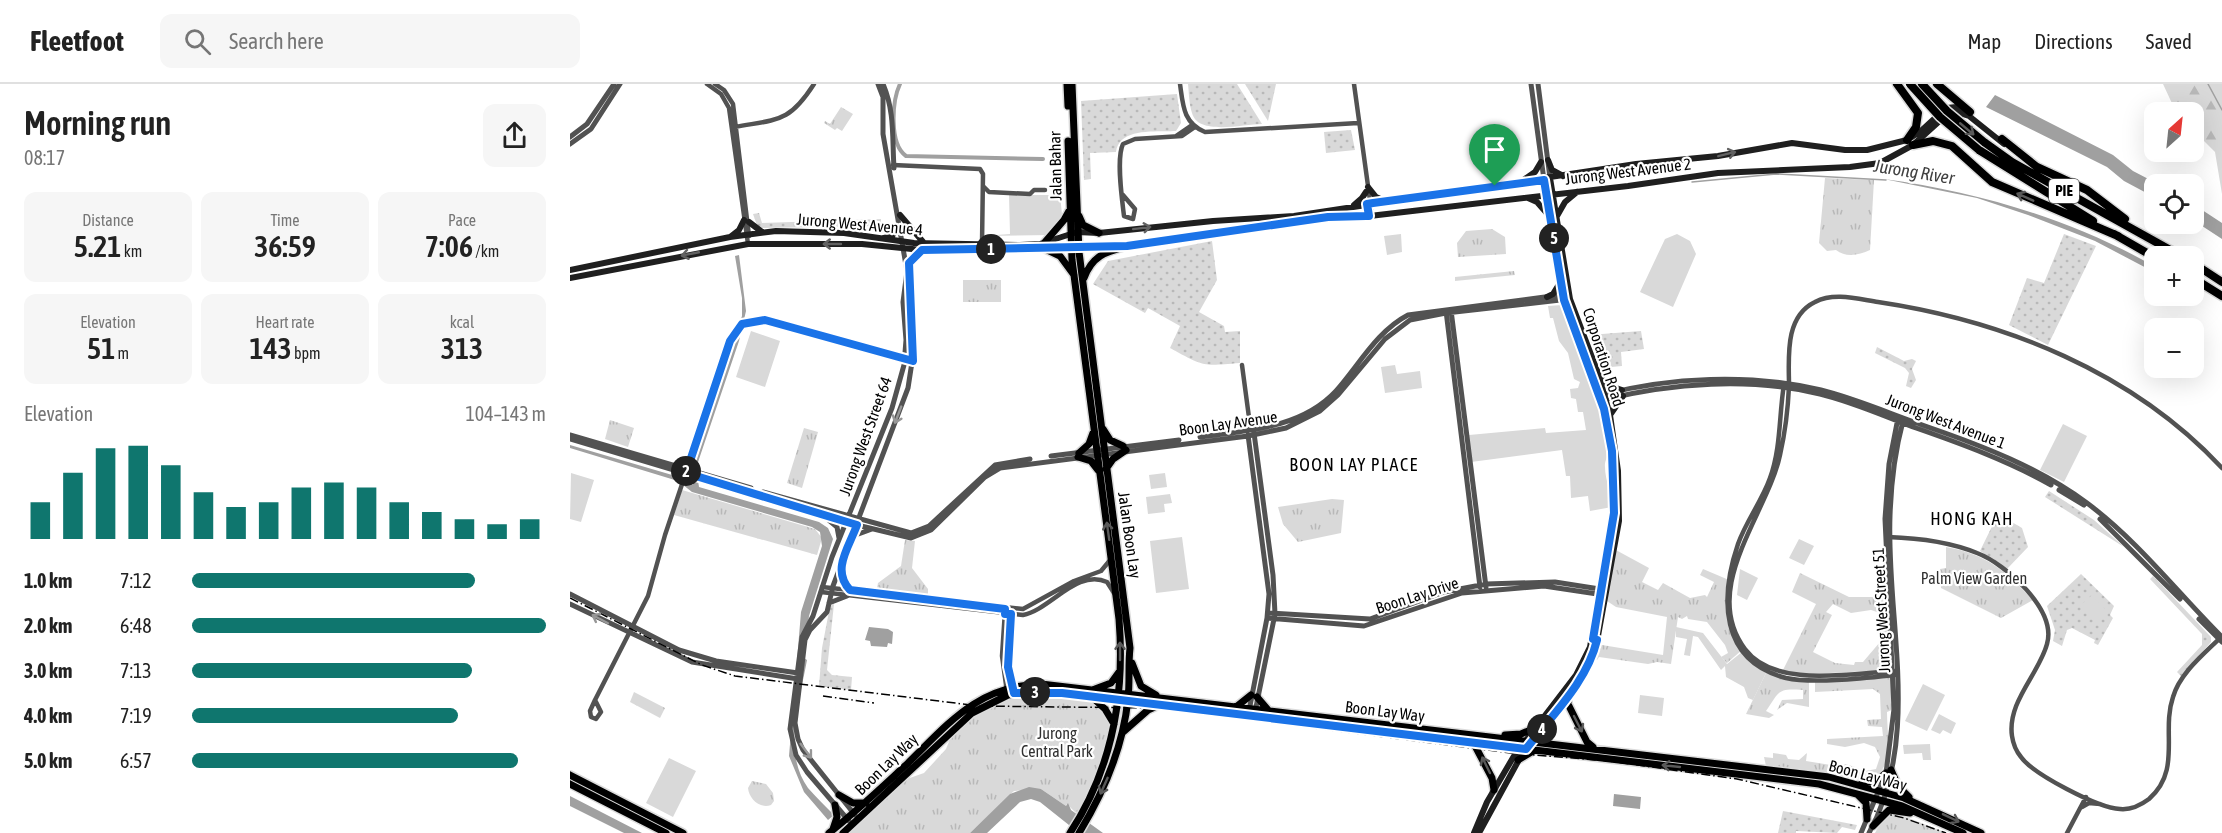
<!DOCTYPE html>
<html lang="en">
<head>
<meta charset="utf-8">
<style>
	body { margin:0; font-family:"Asap Condensed",sans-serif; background:#f6f6f6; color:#222; height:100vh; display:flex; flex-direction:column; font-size:22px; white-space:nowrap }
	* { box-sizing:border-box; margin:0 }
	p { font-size:20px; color:#767676 }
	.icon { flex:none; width:33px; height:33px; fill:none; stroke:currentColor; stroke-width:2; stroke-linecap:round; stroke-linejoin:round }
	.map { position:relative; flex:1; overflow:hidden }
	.panel { display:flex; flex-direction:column; background:#fff; width:570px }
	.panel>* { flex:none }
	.needle { width:39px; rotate:27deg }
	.fabs { position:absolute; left:1574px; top:18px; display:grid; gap:12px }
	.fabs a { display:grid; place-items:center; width:60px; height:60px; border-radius:12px; background:#fff; box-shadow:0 6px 24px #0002; font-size:30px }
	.pin { position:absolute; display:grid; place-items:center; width:51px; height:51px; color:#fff; margin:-62px -26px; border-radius:50% 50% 50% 0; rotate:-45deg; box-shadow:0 0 6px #0007 }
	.pin .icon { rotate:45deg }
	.km { position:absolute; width:30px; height:30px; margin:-15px; border-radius:50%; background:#222; color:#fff; font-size:16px; line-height:30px; text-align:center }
	.round { display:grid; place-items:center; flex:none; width:63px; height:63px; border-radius:12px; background:#f6f6f6 }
	.summary { display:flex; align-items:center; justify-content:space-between; height:102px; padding:0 24px }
	h1 { font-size:33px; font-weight:600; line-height:45px }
	.figures { display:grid; grid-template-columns:repeat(3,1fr); gap:9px; height:102px; padding:6px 24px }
	.figures div { display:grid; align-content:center; border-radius:12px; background:#f6f6f6; text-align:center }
	.figures b { font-size:30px; font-weight:600 }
	.figures small { font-size:16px; font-weight:400 }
	.figures p { font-size:16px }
	.chart { height:168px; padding:12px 24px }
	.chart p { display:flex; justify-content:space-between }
	.chart svg { width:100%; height:108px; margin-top:6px; stroke:#0f766e; stroke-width:6 }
	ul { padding:0 24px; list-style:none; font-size:20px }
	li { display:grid; grid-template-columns:96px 72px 1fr; align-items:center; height:45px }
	li i { height:15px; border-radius:8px; background:#0f766e }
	header { display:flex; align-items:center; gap:36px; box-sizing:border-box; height:84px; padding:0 30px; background:#fff; border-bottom:2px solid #e0e0e0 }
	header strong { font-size:28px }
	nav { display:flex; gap:33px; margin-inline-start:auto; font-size:21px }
	.search { width:420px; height:54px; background:#f6f6f6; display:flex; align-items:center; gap:15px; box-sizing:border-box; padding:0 21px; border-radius:12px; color:#767676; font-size:22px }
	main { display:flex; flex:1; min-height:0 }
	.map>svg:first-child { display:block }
	.grass { fill:url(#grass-dots) }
	.forest { fill:url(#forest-firs) }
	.park { fill:url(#park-tufts); fill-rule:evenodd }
	.garden { fill:#d9d9d9 }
	.water { fill:#a0a0a0 }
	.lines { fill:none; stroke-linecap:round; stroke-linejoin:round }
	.stream { stroke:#a0a0a0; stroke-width:1.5 }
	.canal { stroke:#a0a0a0; stroke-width:4 }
	.primary-casing { stroke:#dbdbdb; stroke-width:10 }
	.motorway-casing { stroke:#dbdbdb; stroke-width:11 }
	.minor { stroke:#525252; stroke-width:4.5 }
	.tertiary { stroke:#525252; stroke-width:5 }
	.secondary { stroke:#1f1f1f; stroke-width:6 }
	.primary { stroke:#000; stroke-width:7 }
	.motorway { stroke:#000; stroke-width:8 }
	.rail { stroke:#000; stroke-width:1.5; stroke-dasharray:9 3 1.5 3; stroke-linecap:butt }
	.motorway-bridge-casing { stroke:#dbdbdb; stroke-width:11; stroke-linecap:butt }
	.motorway-bridge { stroke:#000; stroke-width:8 }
	.oneway { stroke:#595959 }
	.oneway2 { stroke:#626262 }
	.oneway3 { stroke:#979797 }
	.route-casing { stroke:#fff; stroke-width:12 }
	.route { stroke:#1a73e8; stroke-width:8 }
	.labels { text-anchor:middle; stroke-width:4.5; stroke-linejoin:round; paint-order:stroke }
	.shield { fill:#fff; stroke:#4c4c4c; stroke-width:1.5 }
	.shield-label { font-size:15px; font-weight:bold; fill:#000 }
	.street-label { font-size:16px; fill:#000; stroke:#fff }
	.park-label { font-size:16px; fill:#303030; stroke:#fff }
	.water-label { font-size:18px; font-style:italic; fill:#414141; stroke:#fff }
	.neighbourhood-label { font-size:18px; letter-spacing:1.5px; fill:#000; stroke:#fff }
</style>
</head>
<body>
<header>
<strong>Fleetfoot</strong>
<div class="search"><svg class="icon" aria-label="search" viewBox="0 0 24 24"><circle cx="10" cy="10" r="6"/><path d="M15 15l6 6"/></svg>Search here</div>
<nav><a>Map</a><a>Directions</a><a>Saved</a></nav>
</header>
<main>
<section class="panel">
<div class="summary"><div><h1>Morning run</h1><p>08:17</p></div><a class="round"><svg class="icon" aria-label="share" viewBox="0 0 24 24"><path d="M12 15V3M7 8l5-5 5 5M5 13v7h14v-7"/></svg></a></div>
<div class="figures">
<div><p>Distance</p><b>5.21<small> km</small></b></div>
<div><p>Time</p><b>36:59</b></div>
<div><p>Pace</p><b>7:06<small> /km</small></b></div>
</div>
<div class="figures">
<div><p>Elevation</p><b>51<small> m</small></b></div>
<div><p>Heart rate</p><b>143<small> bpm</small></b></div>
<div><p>kcal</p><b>313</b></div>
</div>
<div class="chart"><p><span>Elevation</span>104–143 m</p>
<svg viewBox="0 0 160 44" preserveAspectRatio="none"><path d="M5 44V29M15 44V17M25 44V7M35 44V6M45 44V14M55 44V25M65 44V31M75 44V29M85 44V23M95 44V21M105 44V23M115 44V29M125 44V33M135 44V36M145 44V38M155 44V36"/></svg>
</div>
<ul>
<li><b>1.0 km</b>7:12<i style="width:80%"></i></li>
<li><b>2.0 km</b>6:48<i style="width:100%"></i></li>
<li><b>3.0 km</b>7:13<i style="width:79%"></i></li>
<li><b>4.0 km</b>7:19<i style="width:75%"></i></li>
<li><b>5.0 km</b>6:57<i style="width:92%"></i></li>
</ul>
</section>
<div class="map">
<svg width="1652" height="749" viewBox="0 0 1652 749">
	<defs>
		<pattern id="grass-dots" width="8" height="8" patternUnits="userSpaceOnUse" patternTransform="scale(1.5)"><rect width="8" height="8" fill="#d9d9d9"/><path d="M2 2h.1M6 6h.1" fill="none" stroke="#b8b8b8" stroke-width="1.8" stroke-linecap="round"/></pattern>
		<pattern id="forest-firs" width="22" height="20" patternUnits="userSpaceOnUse" patternTransform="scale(1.5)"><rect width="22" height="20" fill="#d9d9d9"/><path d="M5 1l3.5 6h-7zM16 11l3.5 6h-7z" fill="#b8b8b8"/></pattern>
		<pattern id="park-tufts" width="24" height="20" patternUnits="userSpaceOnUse" patternTransform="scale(1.5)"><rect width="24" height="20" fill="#d9d9d9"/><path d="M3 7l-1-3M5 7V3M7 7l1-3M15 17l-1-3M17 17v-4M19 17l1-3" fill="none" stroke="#b8b8b8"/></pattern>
	</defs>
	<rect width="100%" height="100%" fill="#fff"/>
	<path class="grass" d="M618,0H667L692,40C673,40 628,52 622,29C619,20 619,9 618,0Z
		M675,0H706L698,37Z
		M607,10L611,39L606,47C587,48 549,43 546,68L520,69L521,95L514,96L511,17Z
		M781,46L785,66L756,69L754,48Z
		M189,129L192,139L311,135V142L188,144L183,130Z
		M1494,150L1526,162L1478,261L1439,241L1457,194L1474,199Z
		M642,157L647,196L629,228L654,242L655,248L670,247V279C631,282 635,283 600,264L610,242L578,224L575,229L523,200L538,177Z
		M1071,247L1074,265L1051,268L1052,282L1030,284L1019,251Z
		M1307,263L1334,277L1342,275L1346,277L1342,285L1346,296L1341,304L1336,302L1339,289L1335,284L1305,269Z
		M1479,407L1524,436L1554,463L1475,413Z
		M1428,430L1452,444L1458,463L1437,485L1410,467Z
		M1511,490L1544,522L1540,531L1543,534L1528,561L1524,559L1525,556L1502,544L1497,546L1492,562L1483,557L1485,546L1477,522Z
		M1583,492L1641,553V558L1611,592L1607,588L1632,561V550L1580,495Z
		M264,520L257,586L262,591L282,593L281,606L249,602L252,564L260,522Z
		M1213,727L1287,741L1285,746L1272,743L1267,749L1226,747V749H1208Z"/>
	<path class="forest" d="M1593,0H1652V110L1645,68L1623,46V28H1606Z"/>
	<path class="park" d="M271,23L283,30L272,47L267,44L265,46L254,39L255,37L260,40Z
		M1255,94L1304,96L1300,166C1289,171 1276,174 1266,166L1257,167L1249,159Z
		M922,145L935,153L936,170L888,173L887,159L896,147Z
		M944,187L945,191L885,197V193Z
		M393,196H431V218H393Z
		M40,336L64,344L58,363L35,355Z
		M234,344L248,348L232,404L217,399Z
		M112,406L245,445L252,454L247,471L104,431Z
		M762,415L774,416L771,449L728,458L713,440L708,423Z
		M335,456L345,457L342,484L358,505V511L307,504L308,499L331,482Z
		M1376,463C1416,470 1436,487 1463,516L1431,534L1371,504L1370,485L1376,484Z
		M1044,465L1079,484L1072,498L1088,506L1093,499L1120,514L1135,511L1137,513L1144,498L1130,491L1133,485L1159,496C1156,523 1156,544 1172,566L1157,579L1151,573L1158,569L1155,561L1137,538L1118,535L1117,532L1112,535L1108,533L1101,580L1087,578L1078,580L1029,573L1027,576L1024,575L1029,561H1032L1093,571L1097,533L1046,523L1034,515Z
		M1230,489L1279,513H1311V499L1318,498L1322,586L1239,590L1212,588L1246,520L1222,508ZM1263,520L1281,529L1301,526L1313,530L1310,558L1293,578H1285L1284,581L1265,579L1243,568L1262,531L1256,528Z
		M1197,587L1217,594L1239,596V623L1217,619L1207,626L1212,616L1233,615V606C1207,604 1210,607 1196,627L1204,631L1199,634L1176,630Z
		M1324,591V625L1317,628C1317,655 1326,686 1297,697L1196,682L1194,673L1203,674V669L1216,671L1218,675L1229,676L1237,669L1236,677L1273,683L1275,680L1288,684L1290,688L1306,685L1310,673L1305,663L1294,659L1275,663L1257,660V655L1313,652L1312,643L1298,642L1297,636L1311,635L1310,610L1303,605L1245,608V596Z
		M64,608L95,624L90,634L60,618Z
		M454,608L520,613L535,625L542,644L526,693L517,708L512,725L506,729L497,720L496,722L471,705L444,707L400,749H276L334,696L354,689L376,665L384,645L413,622Z
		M182,697L196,700L203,709L204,717L201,721C190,725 179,715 178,704Z
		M1325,729L1328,730L1377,749H1305C1310,740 1314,730 1325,729Z"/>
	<path class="garden" d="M439,111H490L493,140L481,151L412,152L440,150Z
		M831,150L832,168L817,171L814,152Z
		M1107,150L1120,157L1126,170L1103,223L1070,208L1095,155Z
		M992,221L996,223C1007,255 1042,335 1039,365C1039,371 1034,377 1035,383C1035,397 1042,408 1042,423L1020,427L1018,412L1001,414L1000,392H996L992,366L901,378L899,351L975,344L976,349L1016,346L1013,328H1008L1006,315L1001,314L1000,305L1008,304L1010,298L1004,295L998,269L989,257L983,234H980L978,222Z
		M181,247L210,257L195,303L166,293Z
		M825,281L827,290L850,287L852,304L815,309L811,283Z
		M1493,340L1517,352L1494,398L1470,386Z
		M1,389L24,396L11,438L0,435Z
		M595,389L597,403L581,405L579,391Z
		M600,410L602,419L594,420L595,428L578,430L576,413Z
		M612,453L619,505L586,509L580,457Z
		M1229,455L1244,462L1234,481L1219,474Z
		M1170,485L1188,494L1177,516L1167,511Z
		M1522,511L1538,528L1529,537L1512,520Z
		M1106,543L1133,549L1157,580L1172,568L1197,587L1183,616L1178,614L1174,603L1156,593L1155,582L1151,586L1128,553L1123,552L1120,572L1114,571L1117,555L1106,553Z
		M1353,600L1375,611L1357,647L1335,637Z
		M1070,611L1094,614L1092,632L1068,629Z
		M1369,630L1386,639L1381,650L1373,646L1370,650L1361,646Z
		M1360,660L1361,676H1353L1352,669L1334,670L1333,661Z
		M99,674L126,687L103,733L76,719Z"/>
	<path class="water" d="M1425,11L1543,71L1563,87L1588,100H1584V113L1554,97L1537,83L1416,23Z
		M1314,95C1409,108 1500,135 1584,182V188L1525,157L1458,131L1407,114Z
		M1623,120L1652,139V155L1623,136Z
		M169,171L176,227L169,257L126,384L129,403L249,438L258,444L263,455L239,532L234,574L237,576C230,616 212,668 238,704C246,713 255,722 264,731L258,736L234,708L219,672L231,528L252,462L250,448L242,443L122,408L108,397L0,364V361L109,393L123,401L121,382L172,232V214L165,172Z
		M299,543L318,545L323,548L322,560L318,559L317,563L301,562L300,557L295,556Z
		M459,703L471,705L496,722L498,719L501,726L533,749H509L470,718L461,715L450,718L417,749H400L440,710Z
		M1044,710L1071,713L1070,725L1043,722Z
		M0,712L72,749H54L0,722Z"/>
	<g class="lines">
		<path class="stream" d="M1638,0L1652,26
			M1122,98L1206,90L1316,96"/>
		<path class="canal" d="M330,0C322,17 319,60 336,72L473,75"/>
		<defs>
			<path id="primary" d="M497,0L498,22
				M502,0L509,168L560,564C558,581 560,598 558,615C553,663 534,708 509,749
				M498,57L502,176L549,535C555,610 542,685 500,749
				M509,132L513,141L529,149
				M475,158L494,136L499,127
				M473,164L490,172L504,191
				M514,194C522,172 535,168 557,162
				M533,345L540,356L553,362
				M509,369L519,360L523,349
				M508,373L521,377L528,386
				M536,385L543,375L556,366
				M562,579L571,602L586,611
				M525,605L541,599L549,588
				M687,613L699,627
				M998,613V620L1017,658L1023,663
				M523,614L535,625L544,640
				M666,623L681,611
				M553,648L578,626L587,622
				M935,651L951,650L965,644
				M903,658L922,694L924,706
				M948,676L963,667
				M1321,686L1328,702L1339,713
				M0,691L113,749
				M1292,699L1306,697L1316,689
				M0,700L96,749
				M269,711L283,719H296
				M1288,711L1296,719L1297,735
				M1303,742L1319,726L1340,729
				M263,745L267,733L265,721
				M259,749C287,727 312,703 338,679C380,638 408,602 471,600L1259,693L1334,714L1411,749
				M273,749L402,629L438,611L472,607L1249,700L1332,722L1393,749"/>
			<path id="motorway" d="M1327,0L1348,29L1346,43L1337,56
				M1367,0L1400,28
				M1432,55L1467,83L1517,106L1555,135
				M1414,58L1442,78L1611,172
				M1343,61L1363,57L1382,62L1422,98L1548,152
				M1409,66L1523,137
				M1544,150L1584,173
				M1623,179L1652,198
				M1623,194L1652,212"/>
		</defs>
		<use href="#primary" class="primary-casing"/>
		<use href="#motorway" class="motorway-casing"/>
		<path class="minor" d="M137,0L151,10L159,24L178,160
			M145,0L154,6L163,20L179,152
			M610,0C613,21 613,39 635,48L788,39
			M784,0L802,131
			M165,43C208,35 219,39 244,0
			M606,52L622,41
			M323,81L410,85L413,90L412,160
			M413,102L419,108L460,110L464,106H475
			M553,111L565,125L563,135L554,132C552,115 546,74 553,60L565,55L612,52L625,43
			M672,281L680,341L677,346
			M1214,300C1209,331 1211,364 1200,394C1192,417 1176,437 1168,460C1150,513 1149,577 1216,594C1243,600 1296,594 1325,591
			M1318,453C1348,454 1380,458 1407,469C1436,480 1487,526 1477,560C1469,590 1437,618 1442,652C1443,659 1446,667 1451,673C1463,690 1528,724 1550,725C1560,726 1571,721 1579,715C1612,686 1591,648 1603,613C1610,589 1634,570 1651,553
			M252,503L453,525L504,497L531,487L541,475
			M251,508L453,531C480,526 507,484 537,498L544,509
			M435,527L432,572L437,608
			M441,529L438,583L443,607
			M1325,587C1281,589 1205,605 1175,565C1129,504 1198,429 1210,371C1215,349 1218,325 1219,302C1219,274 1214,233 1245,218C1264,208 1288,215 1308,218C1435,237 1563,288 1652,384
			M25,616L31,628L26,635L21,633L20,627L25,616L78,512L95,451L160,257C167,242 178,235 195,236L343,277
			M1512,723L1519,719L1530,720
			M1497,749L1516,713"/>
		<path class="tertiary" d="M313,0C325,28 322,54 324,84
			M961,0L974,96
			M968,0L980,94
			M0,53L17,40L44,0
			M0,60L21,45L50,0
			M881,226L916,503
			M876,227L910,503
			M1031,311C1100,293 1180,289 1251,306C1287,315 1323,331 1358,343C1413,362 1470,384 1517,419C1568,457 1607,508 1652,553
			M1032,316C1102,299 1180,293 1250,310C1283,318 1314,332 1346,344C1392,360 1438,377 1481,401
			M684,349L703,491L705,530L685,628
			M0,351L181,404
			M678,351L699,510L697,534L679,627
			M630,353C677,347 732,344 766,307C789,281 807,247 838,231L997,210
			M0,355L287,441L341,454L361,446L415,393L430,384L678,352L716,344L750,327L768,311L815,255L840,236L876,229L999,215
			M481,372L609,356
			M1489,406L1514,421
			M193,408L341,449L359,442L425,381L460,375
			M255,433L267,443L269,454
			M1530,435L1610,515
			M283,452L302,445
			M271,488L273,497L280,506
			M0,510L109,566L146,577L228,589
			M259,519L277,512
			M0,520L122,578L228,595
			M698,529L800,535L874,508L916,500L985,498L1036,506
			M697,534L794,542L892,509L974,502L1034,511
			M1629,535L1652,558
			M285,731L233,666L228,655L225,639L235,556L240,546L257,528L263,502L338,304L344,265L340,190
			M279,737L237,688L226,671L220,645L232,553L243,532L262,473L322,324L334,281L336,256L333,218L337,187L313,50V13L308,0
			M1291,749L1316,689L1324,625L1315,435L1319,380L1328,334
			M1299,749C1352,652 1316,536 1320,432C1321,400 1325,367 1333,337"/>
		<path class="secondary" d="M978,76L982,86L993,92
			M974,96L995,216L1038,341
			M952,97L965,88L971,78
			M798,103L806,113L815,117
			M958,114L967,118L981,134
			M784,121L792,114L796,108
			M330,131L354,159
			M987,132L995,118L1007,108
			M179,138L192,148
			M160,153L169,146L174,136
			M314,154L322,152L328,143
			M339,179L351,167
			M0,186L160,153L206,147L274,149L344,159L450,161L470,160L507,148L529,149L643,137L724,132L1066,80L1148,72L1222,59L1275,66H1297L1337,56L1351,47L1376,24L1387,23L1394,25
			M0,194L178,160H292L352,166L557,162L758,133H791L1058,102L1148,89L1280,83L1310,79L1343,61L1374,33L1386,28L1399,32L1434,60
			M977,213L983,210L991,197
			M1030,292L1037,301L1052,306
			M1040,331L1053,312
			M960,659L998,613L1020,576L1028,552L1049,437L1048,387L1040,331L1028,289L1000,215L980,94
			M904,749L917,718L944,672L1006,591L1020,563L1044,429L1041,360
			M909,749L951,672"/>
		<use href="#primary" class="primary"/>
		<use href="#motorway" class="motorway"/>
		<path class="rail" d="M0,514L132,581L165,592L409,622L578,624L618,628L941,669L1039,677L1167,695L1334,734L1376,749
			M253,612L304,619"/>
		<defs>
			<path id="motorway-bridge" d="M1340,0L1370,33L1409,66
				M1352,0L1377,27L1414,58"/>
		</defs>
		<use href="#motorway-bridge" class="motorway-bridge-casing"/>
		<use href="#motorway-bridge" class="motorway-bridge"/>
	</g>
	<defs><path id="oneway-shaft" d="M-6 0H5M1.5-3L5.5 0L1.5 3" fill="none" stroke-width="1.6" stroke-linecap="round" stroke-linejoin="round" transform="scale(1.5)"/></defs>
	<g class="oneway">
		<use href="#oneway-shaft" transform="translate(1397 45) rotate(40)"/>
		<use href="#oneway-shaft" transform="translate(1455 113) rotate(-156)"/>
		<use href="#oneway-shaft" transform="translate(538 447) rotate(-98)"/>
		<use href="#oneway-shaft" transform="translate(550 567) rotate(-90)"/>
		<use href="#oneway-shaft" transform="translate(1008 640) rotate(63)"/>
		<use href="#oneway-shaft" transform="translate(916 681) rotate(-116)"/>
		<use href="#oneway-shaft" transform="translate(1101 682) rotate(-174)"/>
		<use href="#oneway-shaft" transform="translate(534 702) rotate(114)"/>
		<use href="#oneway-shaft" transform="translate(1381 734) rotate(26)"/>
	</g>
	<g class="oneway2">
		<use href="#oneway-shaft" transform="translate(1157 70) rotate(-14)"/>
		<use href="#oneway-shaft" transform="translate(572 144) rotate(-7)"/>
		<use href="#oneway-shaft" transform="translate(262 160) rotate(-180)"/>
		<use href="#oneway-shaft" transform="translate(120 170) rotate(169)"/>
	</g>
	<g class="oneway3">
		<use href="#oneway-shaft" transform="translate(328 331) rotate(111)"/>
		<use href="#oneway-shaft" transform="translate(30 535) rotate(-152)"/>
		<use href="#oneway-shaft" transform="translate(236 667) rotate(53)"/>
	</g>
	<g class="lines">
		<defs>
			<path id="route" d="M974,96L994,216L1034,325L1042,367L1044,429L1023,555L1027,556C1017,598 982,631 956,665L492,609H444L438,583L441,530H435V525L280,506C261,486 279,463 287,441L116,389L160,257L172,240L195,236L343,277L339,179L352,166L557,162L758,133L796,132H799L797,120L803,119Z"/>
		</defs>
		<use href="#route" class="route-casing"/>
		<use href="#route" class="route"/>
	</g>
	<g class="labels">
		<rect class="shield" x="1479" y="95" width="30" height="24" rx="4.5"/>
		<g class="shield-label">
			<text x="1494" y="112">PIE</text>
		</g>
		<g class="street-label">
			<text transform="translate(485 82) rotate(-91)" y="6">Jalan Bahar</text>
			<text transform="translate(1058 87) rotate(-7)" y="6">Jurong West Avenue 2</text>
			<text transform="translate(290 140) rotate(5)" y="6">Jurong West Avenue 4</text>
			<text transform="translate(1034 273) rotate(72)" y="6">Corporation Road</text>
			<text transform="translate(1376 337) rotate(21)" y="6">Jurong West Avenue 1</text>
			<text transform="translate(658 339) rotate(-8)" y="6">Boon Lay Avenue</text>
			<text transform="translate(295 352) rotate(-70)" y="6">Jurong West Street 64</text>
			<text transform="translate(560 451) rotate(82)" y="6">Jalan Boon Lay</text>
			<text transform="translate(847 511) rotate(-18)" y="6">Boon Lay Drive</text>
			<text transform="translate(1311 526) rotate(-93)" y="6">Jurong West Street 51</text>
			<text transform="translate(815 627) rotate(7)" y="6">Boon Lay Way</text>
			<text transform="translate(316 680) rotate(-44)" y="6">Boon Lay Way</text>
			<text transform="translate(1298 691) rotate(15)" y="6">Boon Lay Way</text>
		</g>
		<g class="park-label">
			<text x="1404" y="500">Palm View Garden</text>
			<text x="487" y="655">Jurong<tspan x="487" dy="18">Central Park</tspan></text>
		</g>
		<g class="water-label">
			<text transform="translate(1344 88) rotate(9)" y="6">Jurong River</text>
		</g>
		<g class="neighbourhood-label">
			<text x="784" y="387">BOON LAY PLACE</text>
			<text x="1402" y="441">HONG KAH</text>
		</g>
	</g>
</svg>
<div class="fabs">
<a><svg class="needle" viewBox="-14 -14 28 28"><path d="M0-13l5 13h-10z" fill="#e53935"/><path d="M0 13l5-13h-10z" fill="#767676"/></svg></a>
<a><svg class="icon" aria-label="locate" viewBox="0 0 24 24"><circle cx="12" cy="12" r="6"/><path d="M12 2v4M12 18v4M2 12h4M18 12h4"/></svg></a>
<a>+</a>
<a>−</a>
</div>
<div class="pin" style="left:925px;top:102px;background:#1e9e55"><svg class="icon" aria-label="arrive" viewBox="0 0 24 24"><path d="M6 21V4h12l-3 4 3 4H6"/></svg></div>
<b class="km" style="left:421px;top:165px">1</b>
<b class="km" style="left:116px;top:387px">2</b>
<b class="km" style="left:465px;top:608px">3</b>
<b class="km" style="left:972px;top:645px">4</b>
<b class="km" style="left:984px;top:154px">5</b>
</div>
</main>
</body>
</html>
